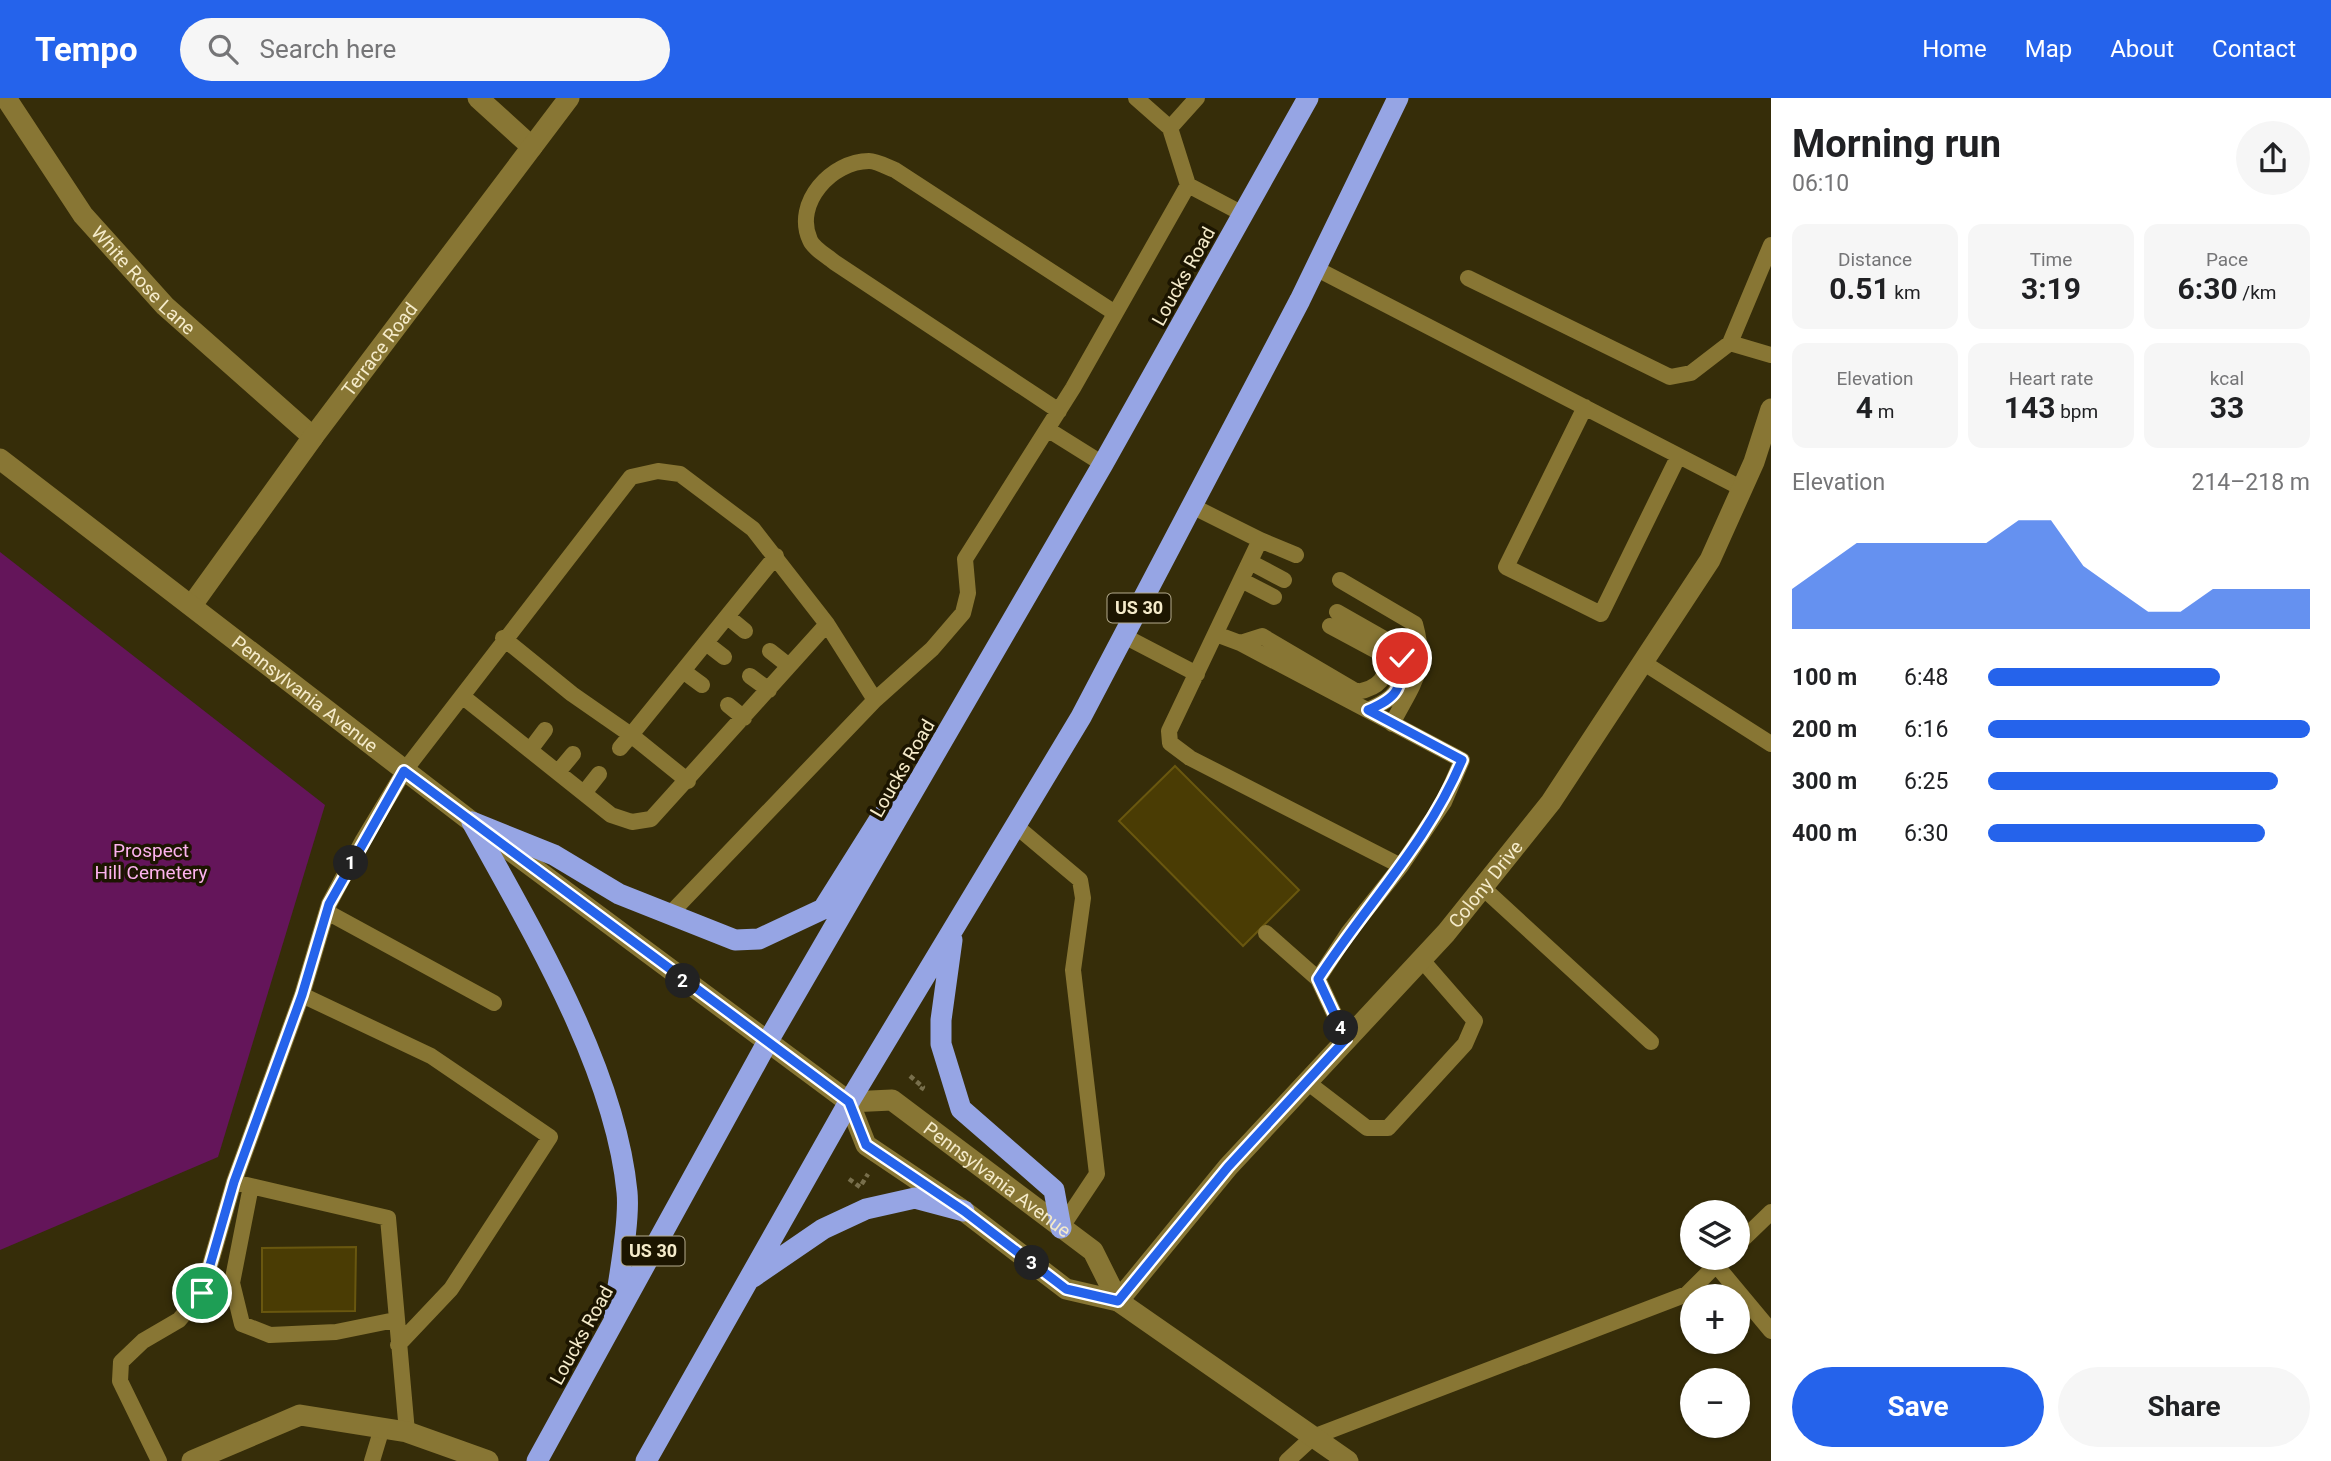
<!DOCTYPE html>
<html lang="en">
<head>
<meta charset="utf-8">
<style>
	body { margin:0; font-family:Roboto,sans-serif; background:#f6f6f6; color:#202124; height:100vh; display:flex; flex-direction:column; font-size:26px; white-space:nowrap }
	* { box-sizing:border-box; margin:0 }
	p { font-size:23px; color:#757577 }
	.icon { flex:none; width:38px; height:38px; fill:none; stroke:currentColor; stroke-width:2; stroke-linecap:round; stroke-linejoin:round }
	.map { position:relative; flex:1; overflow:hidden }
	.drawer { display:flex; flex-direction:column; background:#fff; width:560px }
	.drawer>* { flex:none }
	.tools { position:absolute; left:1680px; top:1102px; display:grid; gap:14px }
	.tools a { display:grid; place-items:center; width:70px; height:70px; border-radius:50%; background:#fff; box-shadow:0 2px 5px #0004; font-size:35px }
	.pin { position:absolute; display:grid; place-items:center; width:60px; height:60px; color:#fff; margin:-30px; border:4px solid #fff; border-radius:50%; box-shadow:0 2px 7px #0007 }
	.km { position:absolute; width:35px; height:35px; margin:-18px; border-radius:50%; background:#222; color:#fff; font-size:19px; line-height:35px; text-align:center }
	.round { display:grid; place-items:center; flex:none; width:74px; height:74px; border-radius:37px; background:#f6f6f6 }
	.summary { display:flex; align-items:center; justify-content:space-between; height:119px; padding:0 21px }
	h1 { font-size:38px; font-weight:700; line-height:52px }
	.metrics { display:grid; grid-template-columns:repeat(3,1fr); gap:10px; height:119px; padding:7px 21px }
	.metrics div { display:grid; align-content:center; border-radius:14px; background:#f6f6f6; text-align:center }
	.metrics b { font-size:30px; font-weight:700 }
	.metrics small { font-size:19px; font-weight:400 }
	.metrics p { font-size:19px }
	.chart { height:196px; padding:14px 21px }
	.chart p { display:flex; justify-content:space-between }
	.chart svg { width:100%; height:126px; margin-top:7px; fill:#2563eb; opacity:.7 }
	.action { display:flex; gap:14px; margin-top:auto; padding:14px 21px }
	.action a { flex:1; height:80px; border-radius:42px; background:#2563eb; color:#fff; font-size:28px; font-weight:700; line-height:80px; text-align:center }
	.action a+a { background:#f6f6f6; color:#202124 }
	ul { padding:0 21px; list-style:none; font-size:23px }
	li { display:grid; grid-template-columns:112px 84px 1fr; align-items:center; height:52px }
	li i { height:18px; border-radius:9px; background:#2563eb }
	header { display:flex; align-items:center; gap:42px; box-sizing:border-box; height:98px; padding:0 35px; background:#2563eb; color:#fff }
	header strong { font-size:33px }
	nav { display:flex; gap:38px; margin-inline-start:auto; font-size:24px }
	.search { width:490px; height:63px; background:#f6f6f6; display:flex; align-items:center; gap:18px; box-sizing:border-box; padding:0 24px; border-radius:38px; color:#757577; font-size:26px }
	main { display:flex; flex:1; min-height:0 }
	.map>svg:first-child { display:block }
	.green { fill:#64155a }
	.building { fill:#4a3c04; stroke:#69570f; stroke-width:2 }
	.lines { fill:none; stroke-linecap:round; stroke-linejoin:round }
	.path { stroke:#786f4c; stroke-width:4.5; stroke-dasharray:5 3.5; stroke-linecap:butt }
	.lane { stroke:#887634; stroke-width:16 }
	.street { stroke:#887634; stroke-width:21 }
	.secondary { stroke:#887634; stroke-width:21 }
	.highway { stroke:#96a5e4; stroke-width:21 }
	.route-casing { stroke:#fff; stroke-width:14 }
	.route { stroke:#2563eb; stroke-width:9 }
	.labels { text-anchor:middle; stroke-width:7; stroke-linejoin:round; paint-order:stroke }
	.shield { fill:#1c1500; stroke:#b4ab8d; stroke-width:2 }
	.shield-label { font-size:18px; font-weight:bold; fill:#f5ebca }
	.street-label { font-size:19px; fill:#f5ebca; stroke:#1c1500 }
	.park-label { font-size:19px; fill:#fdb3ee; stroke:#1c1500 }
</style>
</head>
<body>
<header>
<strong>Tempo</strong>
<div class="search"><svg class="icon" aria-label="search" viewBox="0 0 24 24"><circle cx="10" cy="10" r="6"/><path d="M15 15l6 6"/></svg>Search here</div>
<nav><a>Home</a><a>Map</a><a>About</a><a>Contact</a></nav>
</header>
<main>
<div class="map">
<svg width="1771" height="1363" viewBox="0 0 1771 1363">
	<rect width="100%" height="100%" fill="#362d09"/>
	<path class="green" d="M0,454L325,707L218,1059L0,1152Z"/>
	<path class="building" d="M1175,668L1299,792L1243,848L1119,723Z
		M356,1149L355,1213L262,1214V1150Z"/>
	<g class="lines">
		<path class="path" d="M910,978L923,989L921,992
			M849,1081L860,1089L868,1076"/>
		<path class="lane" d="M1136,0L1170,30L1188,87
			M1170,30L1197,0
			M1315,170L1741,390
			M1468,180L1670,279L1691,275L1730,245L1771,147
			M1730,245L1771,257
			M1585,309L1506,469L1601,516L1678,359
			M1059,313L834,164C827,158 813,150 810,142C793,105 832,63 869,63C877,63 887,69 895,72L1115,215
			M1047,331L1103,366
			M1192,408L1260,442L1169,633L1170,645L1190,660L1401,768L1444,704L1462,662L1240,545L1216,536
			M1260,442L1296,457
			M1250,464L1284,482
			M1340,482L1415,526C1428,573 1413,585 1392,626
			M1243,483L1274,499
			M1337,514L1388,543L1402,560C1401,592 1398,599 1368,612
			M728,519L745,533
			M1124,538L1197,576
			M503,540L572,596L631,637L776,458
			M706,545L724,559
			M1240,545L1262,538L1357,594C1378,590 1390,580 1384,557L1330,528
			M770,553L789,568
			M1644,565L1771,646
			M683,573L702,587
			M750,578L769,592
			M462,598L611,717L632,724L651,721L827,526
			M728,607L744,620
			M620,650L631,637L688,683
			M530,652L545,632
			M558,674L573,656
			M584,695L599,676
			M1016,728L1080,782L1083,800L1073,872L1097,1076L1061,1130
			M1482,789L1651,944
			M327,814L494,905
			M670,816L875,602L932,551L963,515L968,495L965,461L1073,290L1188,87L1243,116
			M1266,835L1318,881
			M302,897L431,958L550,1039L451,1191L398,1247
			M1346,941L1318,881L1348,835L1401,768
			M1307,984L1367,1030H1388L1465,946L1475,923L1421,861
			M251,1088L232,1185L242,1226L270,1237L336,1234L395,1222
			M1738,1146L1771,1114
			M1716,1167L1771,1233
			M407,1334L388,1120L234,1084L302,897L329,806L363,742L405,672L631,379L658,373L680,376L753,431L827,526L875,602
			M159,1363L120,1283L121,1264L143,1243L179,1222L202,1195L234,1084
			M372,1363L382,1330
			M1287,1363L1313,1339L1687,1196L1723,1160"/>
		<g class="street">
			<path id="s1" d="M6,0L83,117L165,208L313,339"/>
			<path d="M478,0L532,49"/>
			<path id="s2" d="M192,507L313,339L569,0"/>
			<path id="s3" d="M849,1004L892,1002L1093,1153L1118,1203"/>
			<path d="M964,1113L1066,1191L1118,1203L1348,1363"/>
			<path id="s4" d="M1118,1203L1228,1069L1446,835L1551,704L1710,462L1754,364L1771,311"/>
			<path d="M192,1363L300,1317L407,1334L488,1363"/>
		</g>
		<path class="secondary" id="s5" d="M0,361L472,724L849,1004L866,1047L961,1111"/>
		<path class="highway" d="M472,724L554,757L619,796L735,842L759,841L823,811L879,722L904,695
			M472,724C532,833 615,970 627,1094C630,1124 618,1184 614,1216
			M952,842L941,922V946L961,1011L1054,1092L1061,1130
			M753,1179L823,1131L866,1111L915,1100L964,1113
			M537,1363L768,943L1103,366L1308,0
			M646,1363L849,1004L1081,619L1300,202L1398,0"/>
	</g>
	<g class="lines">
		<defs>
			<path id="route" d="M202,1195L234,1084L302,897L329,806L404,673L849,1004L866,1047L964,1113L1066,1191L1118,1203L1228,1069L1346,941L1318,881C1367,805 1427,746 1462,662L1368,612C1398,599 1401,592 1402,560"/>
		</defs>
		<use href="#route" class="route-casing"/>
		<use href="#route" class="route"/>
	</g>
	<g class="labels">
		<g class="shield">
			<rect x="1107.5" y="495.5" width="63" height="29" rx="5"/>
			<rect x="621.5" y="1138.5" width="63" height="29" rx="5"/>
		</g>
		<g class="shield-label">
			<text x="1139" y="516">US 30</text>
			<text x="653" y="1159">US 30</text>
		</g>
		<g class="street-label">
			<text transform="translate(1183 178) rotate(-61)" y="7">Loucks Road</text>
			<text dy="7" stroke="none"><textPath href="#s1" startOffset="229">White Rose Lane</textPath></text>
			<text dy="7" stroke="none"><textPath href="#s2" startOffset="317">Terrace Road</textPath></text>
			<text dy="7" stroke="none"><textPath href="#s5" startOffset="385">Pennsylvania Avenue</textPath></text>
			<text transform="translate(902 670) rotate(-60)" y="7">Loucks Road</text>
			<text dy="7" stroke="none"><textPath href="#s4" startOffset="556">Colony Drive</textPath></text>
			<text dy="7" stroke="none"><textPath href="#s3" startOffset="175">Pennsylvania Avenue</textPath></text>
			<text transform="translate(581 1237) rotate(-61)" y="7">Loucks Road</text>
		</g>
		<g class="park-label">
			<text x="151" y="759">Prospect<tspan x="151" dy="22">Hill Cemetery</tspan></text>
		</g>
	</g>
</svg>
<div class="tools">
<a><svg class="icon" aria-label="layers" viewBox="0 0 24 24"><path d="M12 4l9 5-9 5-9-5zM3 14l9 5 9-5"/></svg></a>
<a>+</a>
<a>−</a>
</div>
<div class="pin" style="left:202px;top:1195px;background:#1e9e55"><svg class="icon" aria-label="arrive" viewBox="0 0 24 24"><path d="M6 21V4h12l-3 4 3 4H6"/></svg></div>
<div class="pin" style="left:1402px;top:560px;background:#d93025"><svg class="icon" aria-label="check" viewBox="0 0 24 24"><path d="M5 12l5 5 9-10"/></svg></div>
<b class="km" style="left:351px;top:765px">1</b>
<b class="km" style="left:683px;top:883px">2</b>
<b class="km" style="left:1032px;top:1165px">3</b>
<b class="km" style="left:1341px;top:930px">4</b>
</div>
<section class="drawer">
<div class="summary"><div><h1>Morning run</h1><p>06:10</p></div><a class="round"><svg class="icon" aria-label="share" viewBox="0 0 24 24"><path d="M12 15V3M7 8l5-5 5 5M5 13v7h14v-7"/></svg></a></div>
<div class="metrics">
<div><p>Distance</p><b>0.51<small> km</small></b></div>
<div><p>Time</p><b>3:19</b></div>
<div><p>Pace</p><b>6:30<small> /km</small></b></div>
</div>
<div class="metrics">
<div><p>Elevation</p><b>4<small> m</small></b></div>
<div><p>Heart rate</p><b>143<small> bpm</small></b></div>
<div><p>kcal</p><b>33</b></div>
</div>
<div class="chart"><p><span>Elevation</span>214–218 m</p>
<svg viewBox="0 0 160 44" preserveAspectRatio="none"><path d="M0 44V30L10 22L20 14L30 14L40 14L50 14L60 14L70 6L80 6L90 22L100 30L110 38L120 38L130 30L140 30L150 30L160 30V44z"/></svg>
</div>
<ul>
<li><b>100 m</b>6:48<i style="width:72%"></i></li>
<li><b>200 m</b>6:16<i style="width:100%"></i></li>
<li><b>300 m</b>6:25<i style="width:90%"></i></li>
<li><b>400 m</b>6:30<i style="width:86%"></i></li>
</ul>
<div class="action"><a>Save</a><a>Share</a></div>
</section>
</main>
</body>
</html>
